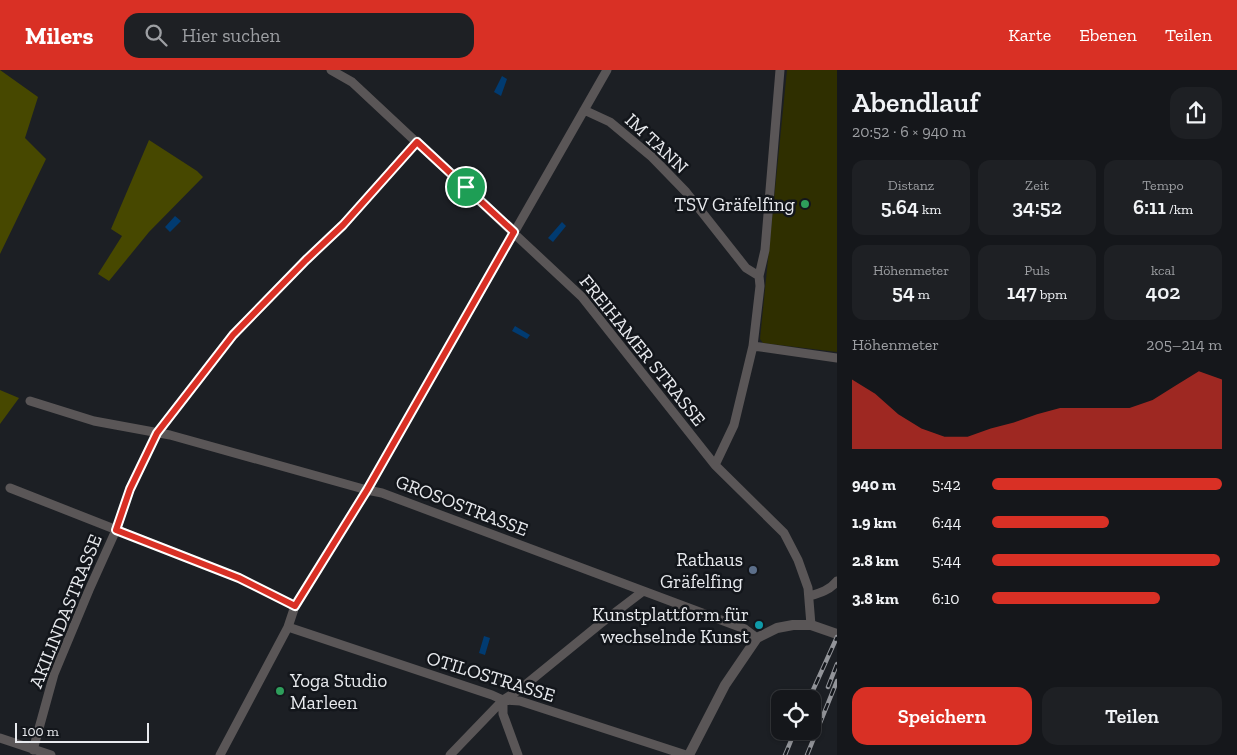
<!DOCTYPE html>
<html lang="de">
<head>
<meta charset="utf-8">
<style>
	body { margin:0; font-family:"Zilla Slab",serif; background:#1e2024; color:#f1f3f6; height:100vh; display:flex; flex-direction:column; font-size:19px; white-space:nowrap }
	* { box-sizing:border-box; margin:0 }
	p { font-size:16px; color:#9d9fa3 }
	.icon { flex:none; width:28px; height:28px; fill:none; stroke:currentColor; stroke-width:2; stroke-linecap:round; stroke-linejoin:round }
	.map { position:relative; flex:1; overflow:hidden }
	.details { display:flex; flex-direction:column; background:#15171b; width:400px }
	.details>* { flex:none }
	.fabs { position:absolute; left:771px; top:620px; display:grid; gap:10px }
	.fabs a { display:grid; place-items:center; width:50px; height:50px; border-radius:10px; background:#15171b; box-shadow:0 1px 4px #0004,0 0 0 1px #34363a; font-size:25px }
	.scale { position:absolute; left:15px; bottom:12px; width:134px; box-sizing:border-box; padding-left:5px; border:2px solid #e8eaee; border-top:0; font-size:14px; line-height:18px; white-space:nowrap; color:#e8eaee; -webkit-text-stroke:4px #13161b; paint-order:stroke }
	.pin { position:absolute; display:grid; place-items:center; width:42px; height:42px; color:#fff; margin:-21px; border:2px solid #fff; border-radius:50%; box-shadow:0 1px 5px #0007 }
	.round { display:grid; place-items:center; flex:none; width:52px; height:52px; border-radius:15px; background:#1e2024 }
	.overview { display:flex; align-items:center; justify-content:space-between; height:85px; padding:0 15px }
	h1 { font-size:28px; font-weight:600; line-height:38px }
	.figures { display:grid; grid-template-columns:repeat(3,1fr); gap:8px; height:85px; padding:5px 15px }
	.figures div { display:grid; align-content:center; border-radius:12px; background:#1e2024; text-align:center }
	.figures b { font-size:21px; font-weight:600 }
	.figures small { font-size:14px; font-weight:400 }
	.figures p { font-size:14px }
	.chart { height:140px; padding:10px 15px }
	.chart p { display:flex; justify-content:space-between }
	.chart svg { width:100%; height:90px; margin-top:5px; fill:#d93025; opacity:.7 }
	.primary-button { display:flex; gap:10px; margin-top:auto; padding:10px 15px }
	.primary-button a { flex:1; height:58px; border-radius:15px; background:#d93025; color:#fff; font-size:20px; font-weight:600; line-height:58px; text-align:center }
	.primary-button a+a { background:#1e2024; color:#f1f3f6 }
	ul { padding:0 15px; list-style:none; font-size:16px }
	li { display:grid; grid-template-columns:80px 60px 1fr; align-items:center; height:38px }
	li i { height:12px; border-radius:6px; background:#d93025 }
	header { display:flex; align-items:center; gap:30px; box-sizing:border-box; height:70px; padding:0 25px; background:#d93025; color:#fff }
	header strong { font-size:24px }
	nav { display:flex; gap:28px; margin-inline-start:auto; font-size:18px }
	.search { width:350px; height:45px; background:#1e2024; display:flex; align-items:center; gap:12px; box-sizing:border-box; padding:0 18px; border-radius:15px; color:#9d9fa3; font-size:19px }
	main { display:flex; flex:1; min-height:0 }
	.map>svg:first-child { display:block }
	.green { fill:#2f2f00 }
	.forest { fill:#474800 }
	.water { fill:#013b71 }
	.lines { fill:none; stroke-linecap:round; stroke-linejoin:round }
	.minor { stroke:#5a5657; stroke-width:9 }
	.tertiary { stroke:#5a5657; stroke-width:10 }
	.rail-casing { stroke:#929499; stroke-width:4.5 }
	.rail { stroke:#13161b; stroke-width:2.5; stroke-dasharray:8; stroke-linecap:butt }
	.route-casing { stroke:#fff; stroke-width:10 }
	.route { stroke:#d93025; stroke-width:6 }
	.leisure-dot { fill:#2e9e5b; stroke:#13161b; stroke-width:2 }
	.service-dot { fill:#5c6f8a; stroke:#13161b; stroke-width:2 }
	.culture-dot { fill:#0f9aa8; stroke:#13161b; stroke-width:2 }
	.labels { text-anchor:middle; stroke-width:5; stroke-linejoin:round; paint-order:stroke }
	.street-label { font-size:19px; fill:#e8eaee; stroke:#13161b }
	.poi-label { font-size:19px; fill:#e8eaee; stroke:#13161b; text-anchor:end }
</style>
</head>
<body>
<header>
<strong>Milers</strong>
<div class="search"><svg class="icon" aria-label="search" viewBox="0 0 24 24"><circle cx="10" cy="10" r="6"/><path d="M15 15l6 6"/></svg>Hier suchen</div>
<nav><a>Karte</a><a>Ebenen</a><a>Teilen</a></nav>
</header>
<main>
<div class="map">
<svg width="837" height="685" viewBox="0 0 837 685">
	<rect width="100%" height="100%" fill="#1c1f24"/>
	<path class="green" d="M787,0H837V282L763,273L760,269Z"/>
	<path class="forest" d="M0,0L38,27L25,68L46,89L0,184Z
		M149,70L197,101L203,107L149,162L109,211L98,204L122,166L111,159Z
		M0,320L19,328L0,354Z"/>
	<path class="water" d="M502,6L507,9L501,26L494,22Z
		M175,146L181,151L170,162L165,157Z
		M562,152L566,156L553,172L548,168Z
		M515,256L530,265L527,269L512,261Z
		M484,566L490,568L485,585L479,583Z"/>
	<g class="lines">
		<path class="minor" d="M331,0L352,12L582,227L715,395L784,463L798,490L808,518L811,555
			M584,40L610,52L652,87L686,122L746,198L759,206
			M753,276L837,288
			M30,331L94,351L170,365L367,420L382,423L745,559L757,568
			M715,395L734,355L753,276L760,216L759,206L765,180L780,0
			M10,418L239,508L295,536
			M810,526C820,523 830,520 837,511
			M288,557L492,625L503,630L520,631L686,685
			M503,630V644L518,685
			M0,668L51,685
			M33,680L54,604L89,520L116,460L130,419L157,363L233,265L307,189L343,155L417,71
			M220,685L288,557L295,536L367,420L607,0
			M450,685L503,630L519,620L600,554L642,522"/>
		<path class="tertiary" d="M689,685L725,615L757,568L777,558L793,555H811L837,564"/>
		<defs>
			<path id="rail" d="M828,617L837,594
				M809,629L837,567
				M785,685L795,661
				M807,685L837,611"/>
		</defs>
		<use href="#rail" class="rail-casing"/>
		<use href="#rail" class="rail"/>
	</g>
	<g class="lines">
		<defs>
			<path id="route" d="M417,72L514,162L367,420L295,536L239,508L116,460L130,419L157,363L233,265L306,190L343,155Z"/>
		</defs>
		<use href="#route" class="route-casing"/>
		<use href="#route" class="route"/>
	</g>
	<g class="leisure-dot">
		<circle cx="805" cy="134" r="5"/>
		<circle cx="280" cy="621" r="5"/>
	</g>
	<circle class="service-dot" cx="753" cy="500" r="5"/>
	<circle class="culture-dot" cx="759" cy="555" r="5"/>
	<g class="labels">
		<g class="street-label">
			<text transform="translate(657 73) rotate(43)" y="7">IM TANN</text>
			<text transform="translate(643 280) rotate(51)" y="7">FREIHAMER STRASSE</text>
			<text transform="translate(462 435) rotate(21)" y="7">GROSOSTRASSE</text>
			<text transform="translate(65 541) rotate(-68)" y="7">AKILINDASTRASSE</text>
			<text transform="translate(491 606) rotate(17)" y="7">OTILOSTRASSE</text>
		</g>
		<g class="poi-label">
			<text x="795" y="141">TSV Gräfelfing</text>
			<text x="743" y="496">Rathaus<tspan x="743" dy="22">Gräfelfing</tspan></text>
			<text x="749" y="551">Kunstplattform für<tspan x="749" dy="22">wechselnde Kunst</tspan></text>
			<text x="290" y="617" text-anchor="start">Yoga Studio<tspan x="290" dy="22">Marleen</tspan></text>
		</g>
	</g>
</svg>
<div class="fabs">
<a><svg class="icon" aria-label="locate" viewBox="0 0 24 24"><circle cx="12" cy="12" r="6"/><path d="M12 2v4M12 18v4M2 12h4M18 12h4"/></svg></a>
</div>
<div class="scale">100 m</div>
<div class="pin" style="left:466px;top:117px;background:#1e9e55"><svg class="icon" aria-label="arrive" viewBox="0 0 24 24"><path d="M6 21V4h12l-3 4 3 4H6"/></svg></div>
</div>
<section class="details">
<div class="overview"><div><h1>Abendlauf</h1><p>20:52 · 6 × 940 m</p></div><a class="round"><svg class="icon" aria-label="share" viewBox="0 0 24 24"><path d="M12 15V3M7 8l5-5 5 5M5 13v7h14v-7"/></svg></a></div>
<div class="figures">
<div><p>Distanz</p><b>5.64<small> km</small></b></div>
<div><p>Zeit</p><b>34:52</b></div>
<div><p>Tempo</p><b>6:11<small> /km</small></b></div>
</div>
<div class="figures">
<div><p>Höhenmeter</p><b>54<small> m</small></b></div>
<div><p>Puls</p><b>147<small> bpm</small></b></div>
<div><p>kcal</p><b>402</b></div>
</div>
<div class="chart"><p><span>Höhenmeter</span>205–214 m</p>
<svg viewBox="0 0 160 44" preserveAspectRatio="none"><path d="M0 44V10L10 17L20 27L30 34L40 38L50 38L60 34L70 31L80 27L90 24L100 24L110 24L120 24L130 20L140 13L150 6L160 10V44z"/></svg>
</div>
<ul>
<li><b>940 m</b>5:42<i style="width:100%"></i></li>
<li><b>1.9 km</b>6:44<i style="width:51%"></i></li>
<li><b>2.8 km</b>5:44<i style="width:99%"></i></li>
<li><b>3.8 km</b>6:10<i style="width:73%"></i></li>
</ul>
<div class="primary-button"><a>Speichern</a><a>Teilen</a></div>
</section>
</main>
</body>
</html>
